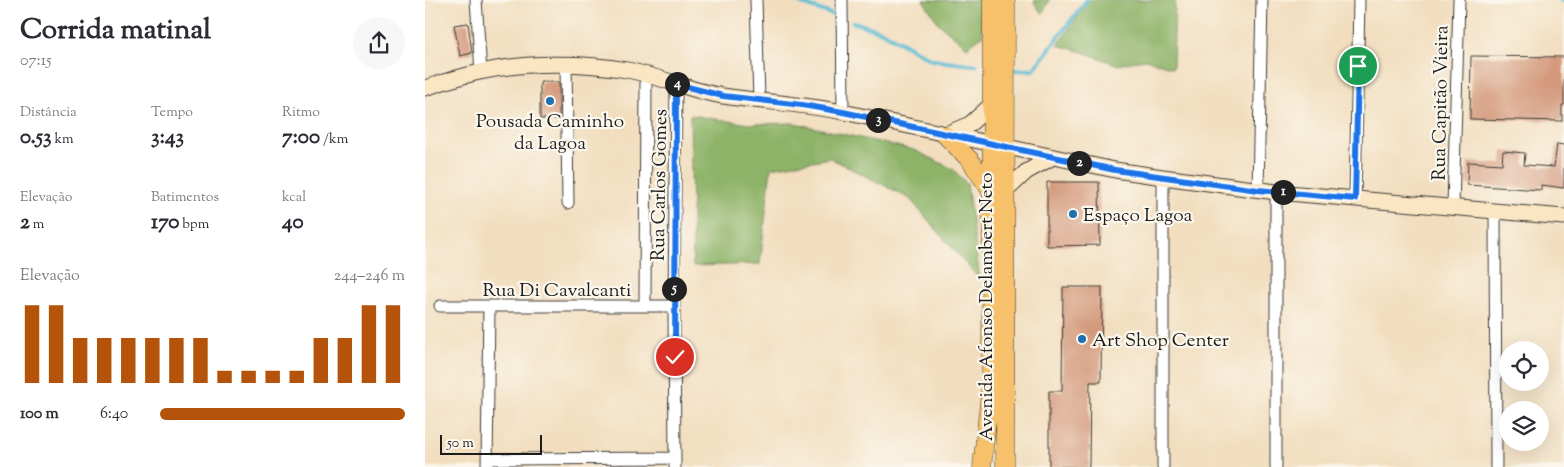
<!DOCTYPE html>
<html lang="pt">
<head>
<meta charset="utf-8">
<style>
	body { margin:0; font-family:"Sorts Mill Goudy",serif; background:#f7f7f7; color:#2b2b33; height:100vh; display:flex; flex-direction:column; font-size:19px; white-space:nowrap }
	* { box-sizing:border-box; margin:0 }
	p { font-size:16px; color:#7c7c81 }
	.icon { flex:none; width:28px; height:28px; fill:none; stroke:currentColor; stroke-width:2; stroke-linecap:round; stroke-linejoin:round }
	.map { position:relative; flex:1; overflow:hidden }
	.side { display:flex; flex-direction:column; background:#fff; width:425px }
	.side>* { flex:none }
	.fabs { position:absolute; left:1074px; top:341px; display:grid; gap:10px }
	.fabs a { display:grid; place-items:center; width:50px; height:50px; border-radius:50%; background:#fff; box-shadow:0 5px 20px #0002; font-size:25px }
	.scale { position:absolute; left:15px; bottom:12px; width:102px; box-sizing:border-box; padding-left:5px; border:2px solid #1c1c1c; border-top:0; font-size:14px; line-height:18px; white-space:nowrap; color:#1c1c1c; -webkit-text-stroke:4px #fbf7ec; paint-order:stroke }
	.pin { position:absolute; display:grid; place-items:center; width:42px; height:42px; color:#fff; margin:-21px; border:2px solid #fff; border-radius:50%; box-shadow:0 1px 5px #0007 }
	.km { position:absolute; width:25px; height:25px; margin:-12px; border-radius:50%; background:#222; color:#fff; font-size:14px; line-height:25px; text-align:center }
	.round { display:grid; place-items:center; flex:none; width:52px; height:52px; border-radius:26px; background:#f7f7f7 }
	.overview { display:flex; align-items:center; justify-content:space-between; height:85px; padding:0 20px }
	h1 { font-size:28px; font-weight:700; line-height:38px }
	.metrics { display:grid; grid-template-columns:repeat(3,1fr); gap:8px; height:85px; padding:5px 20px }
	.metrics div { display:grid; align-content:center }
	.metrics b { font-size:21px; font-weight:700 }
	.metrics small { font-size:14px; font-weight:400 }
	.metrics p { font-size:14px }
	.chart { height:140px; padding:10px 20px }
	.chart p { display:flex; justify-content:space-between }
	.chart svg { width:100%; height:90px; margin-top:5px; stroke:#b45309; stroke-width:6 }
	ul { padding:0 20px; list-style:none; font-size:16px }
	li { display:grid; grid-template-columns:80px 60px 1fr; align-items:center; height:38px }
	li i { height:12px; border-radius:6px; background:#b45309 }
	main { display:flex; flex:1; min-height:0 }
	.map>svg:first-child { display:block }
	.forest { fill:#8db368; stroke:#546842 }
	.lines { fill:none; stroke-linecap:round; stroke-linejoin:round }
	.stream { stroke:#53b8d2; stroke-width:4.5 }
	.building { fill:#d4997b }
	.street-casing { stroke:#3c3934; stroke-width:13 }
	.secondary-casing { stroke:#3c3934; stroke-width:17 }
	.primary-casing { stroke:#3c3934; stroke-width:19 }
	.street { stroke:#fff; stroke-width:11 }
	.secondary { stroke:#fbe6c4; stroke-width:15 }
	.primary { stroke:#f6c16b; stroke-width:18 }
	.route-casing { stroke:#fff; stroke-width:10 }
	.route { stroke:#1a73e8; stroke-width:6 }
	.poi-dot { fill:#1f6fb2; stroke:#fbf7ec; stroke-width:2 }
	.labels { text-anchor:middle; stroke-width:4.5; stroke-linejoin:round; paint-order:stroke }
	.street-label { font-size:19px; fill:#1c1c1c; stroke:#fbf7ec }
	.poi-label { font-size:19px; fill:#1c1c1c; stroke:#fbf7ec; text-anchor:start }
</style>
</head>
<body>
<main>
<section class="side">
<div class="overview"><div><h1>Corrida matinal</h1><p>07:15</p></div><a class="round"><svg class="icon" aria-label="share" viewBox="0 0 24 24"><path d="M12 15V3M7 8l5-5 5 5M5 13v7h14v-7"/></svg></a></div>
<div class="metrics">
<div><p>Distância</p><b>0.53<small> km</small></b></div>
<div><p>Tempo</p><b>3:43</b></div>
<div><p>Ritmo</p><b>7:00<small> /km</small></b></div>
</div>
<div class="metrics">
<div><p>Elevação</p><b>2<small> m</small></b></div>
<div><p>Batimentos</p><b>170<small> bpm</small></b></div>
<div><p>kcal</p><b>40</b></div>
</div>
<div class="chart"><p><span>Elevação</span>244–246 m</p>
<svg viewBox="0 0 160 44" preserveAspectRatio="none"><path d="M5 44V6M15 44V6M25 44V22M35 44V22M45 44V22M55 44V22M65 44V22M75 44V22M85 44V38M95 44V38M105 44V38M115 44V38M125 44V22M135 44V22M145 44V6M155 44V6"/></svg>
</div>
<ul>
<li><b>100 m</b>6:40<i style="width:100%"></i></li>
</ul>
</section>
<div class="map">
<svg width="1139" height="467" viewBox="0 0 1139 467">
	<rect width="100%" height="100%" fill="#fbf7ec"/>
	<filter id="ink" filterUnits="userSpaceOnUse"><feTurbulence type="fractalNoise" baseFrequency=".02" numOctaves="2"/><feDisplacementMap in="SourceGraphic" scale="10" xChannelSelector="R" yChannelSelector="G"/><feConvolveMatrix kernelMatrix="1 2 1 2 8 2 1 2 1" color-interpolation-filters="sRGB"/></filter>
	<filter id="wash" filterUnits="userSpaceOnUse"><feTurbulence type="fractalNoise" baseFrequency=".0096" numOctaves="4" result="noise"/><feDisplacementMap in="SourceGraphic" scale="20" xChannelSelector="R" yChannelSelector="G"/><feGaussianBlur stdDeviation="1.12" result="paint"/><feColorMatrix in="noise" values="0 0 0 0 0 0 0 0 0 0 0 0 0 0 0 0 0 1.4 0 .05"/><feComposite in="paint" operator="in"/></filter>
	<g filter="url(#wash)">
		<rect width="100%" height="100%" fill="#f2debf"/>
		<path class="forest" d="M498,0H558L557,36L542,47L514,24Z
			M610,0H625L617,14L609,2Z
			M664,0H750L748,68L720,59L693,65L661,53L633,45Z
			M265,115L324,124L369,123L489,150L528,169L542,184L555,280L484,198L405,158L346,168L335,264L268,266Z"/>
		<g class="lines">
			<path class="stream" d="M367,0L406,14
				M1136,0L1139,1
				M428,22L458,32L507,60L551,65
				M588,70H608L662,0"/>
		</g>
		<g id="blocks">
			<path class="building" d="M43,23L47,53L35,56L29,25Z
				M1046,56L1139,57V105H1137V121L1045,119Z
				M115,82H134V119H115Z
				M1132,144L1139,145V188L1116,185V190L1042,185L1043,162L1077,164L1078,151L1100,153L1099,165L1129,167Z
				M622,182H674L675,245L622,246Z
				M638,287H677L676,382H665L664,467H624V391H637Z"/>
		</g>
	</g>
	<g filter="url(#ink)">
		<use href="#blocks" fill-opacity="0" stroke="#3c3934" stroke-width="1"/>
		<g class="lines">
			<defs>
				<path id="street" d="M51,0L56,72
					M331,0L334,100
					M417,0L418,112
					M141,65L143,203
					M738,177V467
					M833,190L837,0
					M930,199L934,0
					M1028,207L1034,0
					M1070,211L1071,467
					M15,306H249
					M220,306L221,75
					M62,459L250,458
					M62,467L64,306
					M250,467L249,306L251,84
					M851,467V192"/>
				<path id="secondary" d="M0,88C18,82 36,76 55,72C100,62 157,62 202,70C235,76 265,91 298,96C338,102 378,104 418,112L690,170L738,177L851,192L1139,217
					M521,134L545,124L567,104
					M581,191L601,172L628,157"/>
				<path id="primary" d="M520,135L545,160L566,191
					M557,467L566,384L567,0
					M580,467L581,0"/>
			</defs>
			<use href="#street" class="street-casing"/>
			<use href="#secondary" class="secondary-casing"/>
			<use href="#primary" class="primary-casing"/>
			<use href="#street" class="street"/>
			<use href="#secondary" class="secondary"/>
			<use href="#primary" class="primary"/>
		</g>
	</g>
	<g class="lines" filter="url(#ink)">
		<defs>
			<path id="route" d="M250,357L251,84L298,96L377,105L418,112L690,170L833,190L930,199L933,66"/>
		</defs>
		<use href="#route" class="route-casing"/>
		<use href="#route" class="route"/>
	</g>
	<g class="poi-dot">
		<circle cx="125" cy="101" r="5"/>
		<circle cx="648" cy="214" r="5"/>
		<circle cx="657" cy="339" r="5"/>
	</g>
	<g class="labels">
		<g class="street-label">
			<text transform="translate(1014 103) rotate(-89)" y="7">Rua Capitão Vieira</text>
			<text transform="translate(233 185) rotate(-89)" y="7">Rua Carlos Gomes</text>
			<text x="132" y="296">Rua Di Cavalcanti</text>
			<text transform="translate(560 307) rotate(-90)" y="7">Avenida Afonso Delambert Neto</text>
		</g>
		<g class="poi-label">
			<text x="125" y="127" text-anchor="middle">Pousada Caminho<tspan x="125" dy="22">da Lagoa</tspan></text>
			<text x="658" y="221">Espaço Lagoa</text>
			<text x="667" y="346">Art Shop Center</text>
		</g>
	</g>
</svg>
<div class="fabs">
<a><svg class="icon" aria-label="locate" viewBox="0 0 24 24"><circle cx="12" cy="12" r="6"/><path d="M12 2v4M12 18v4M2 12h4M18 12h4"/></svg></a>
<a><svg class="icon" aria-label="layers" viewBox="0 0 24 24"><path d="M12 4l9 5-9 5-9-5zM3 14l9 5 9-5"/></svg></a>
</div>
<div class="scale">50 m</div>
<div class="pin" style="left:933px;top:66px;background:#1e9e55"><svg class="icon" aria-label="arrive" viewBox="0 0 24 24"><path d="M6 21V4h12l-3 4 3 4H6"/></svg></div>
<div class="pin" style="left:250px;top:357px;background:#d93025"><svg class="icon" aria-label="check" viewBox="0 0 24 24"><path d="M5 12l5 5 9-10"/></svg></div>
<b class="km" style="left:858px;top:192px">1</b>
<b class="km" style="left:654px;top:163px">2</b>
<b class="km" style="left:453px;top:120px">3</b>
<b class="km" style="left:252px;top:84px">4</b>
<b class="km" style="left:249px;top:289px">5</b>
</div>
</main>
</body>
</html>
